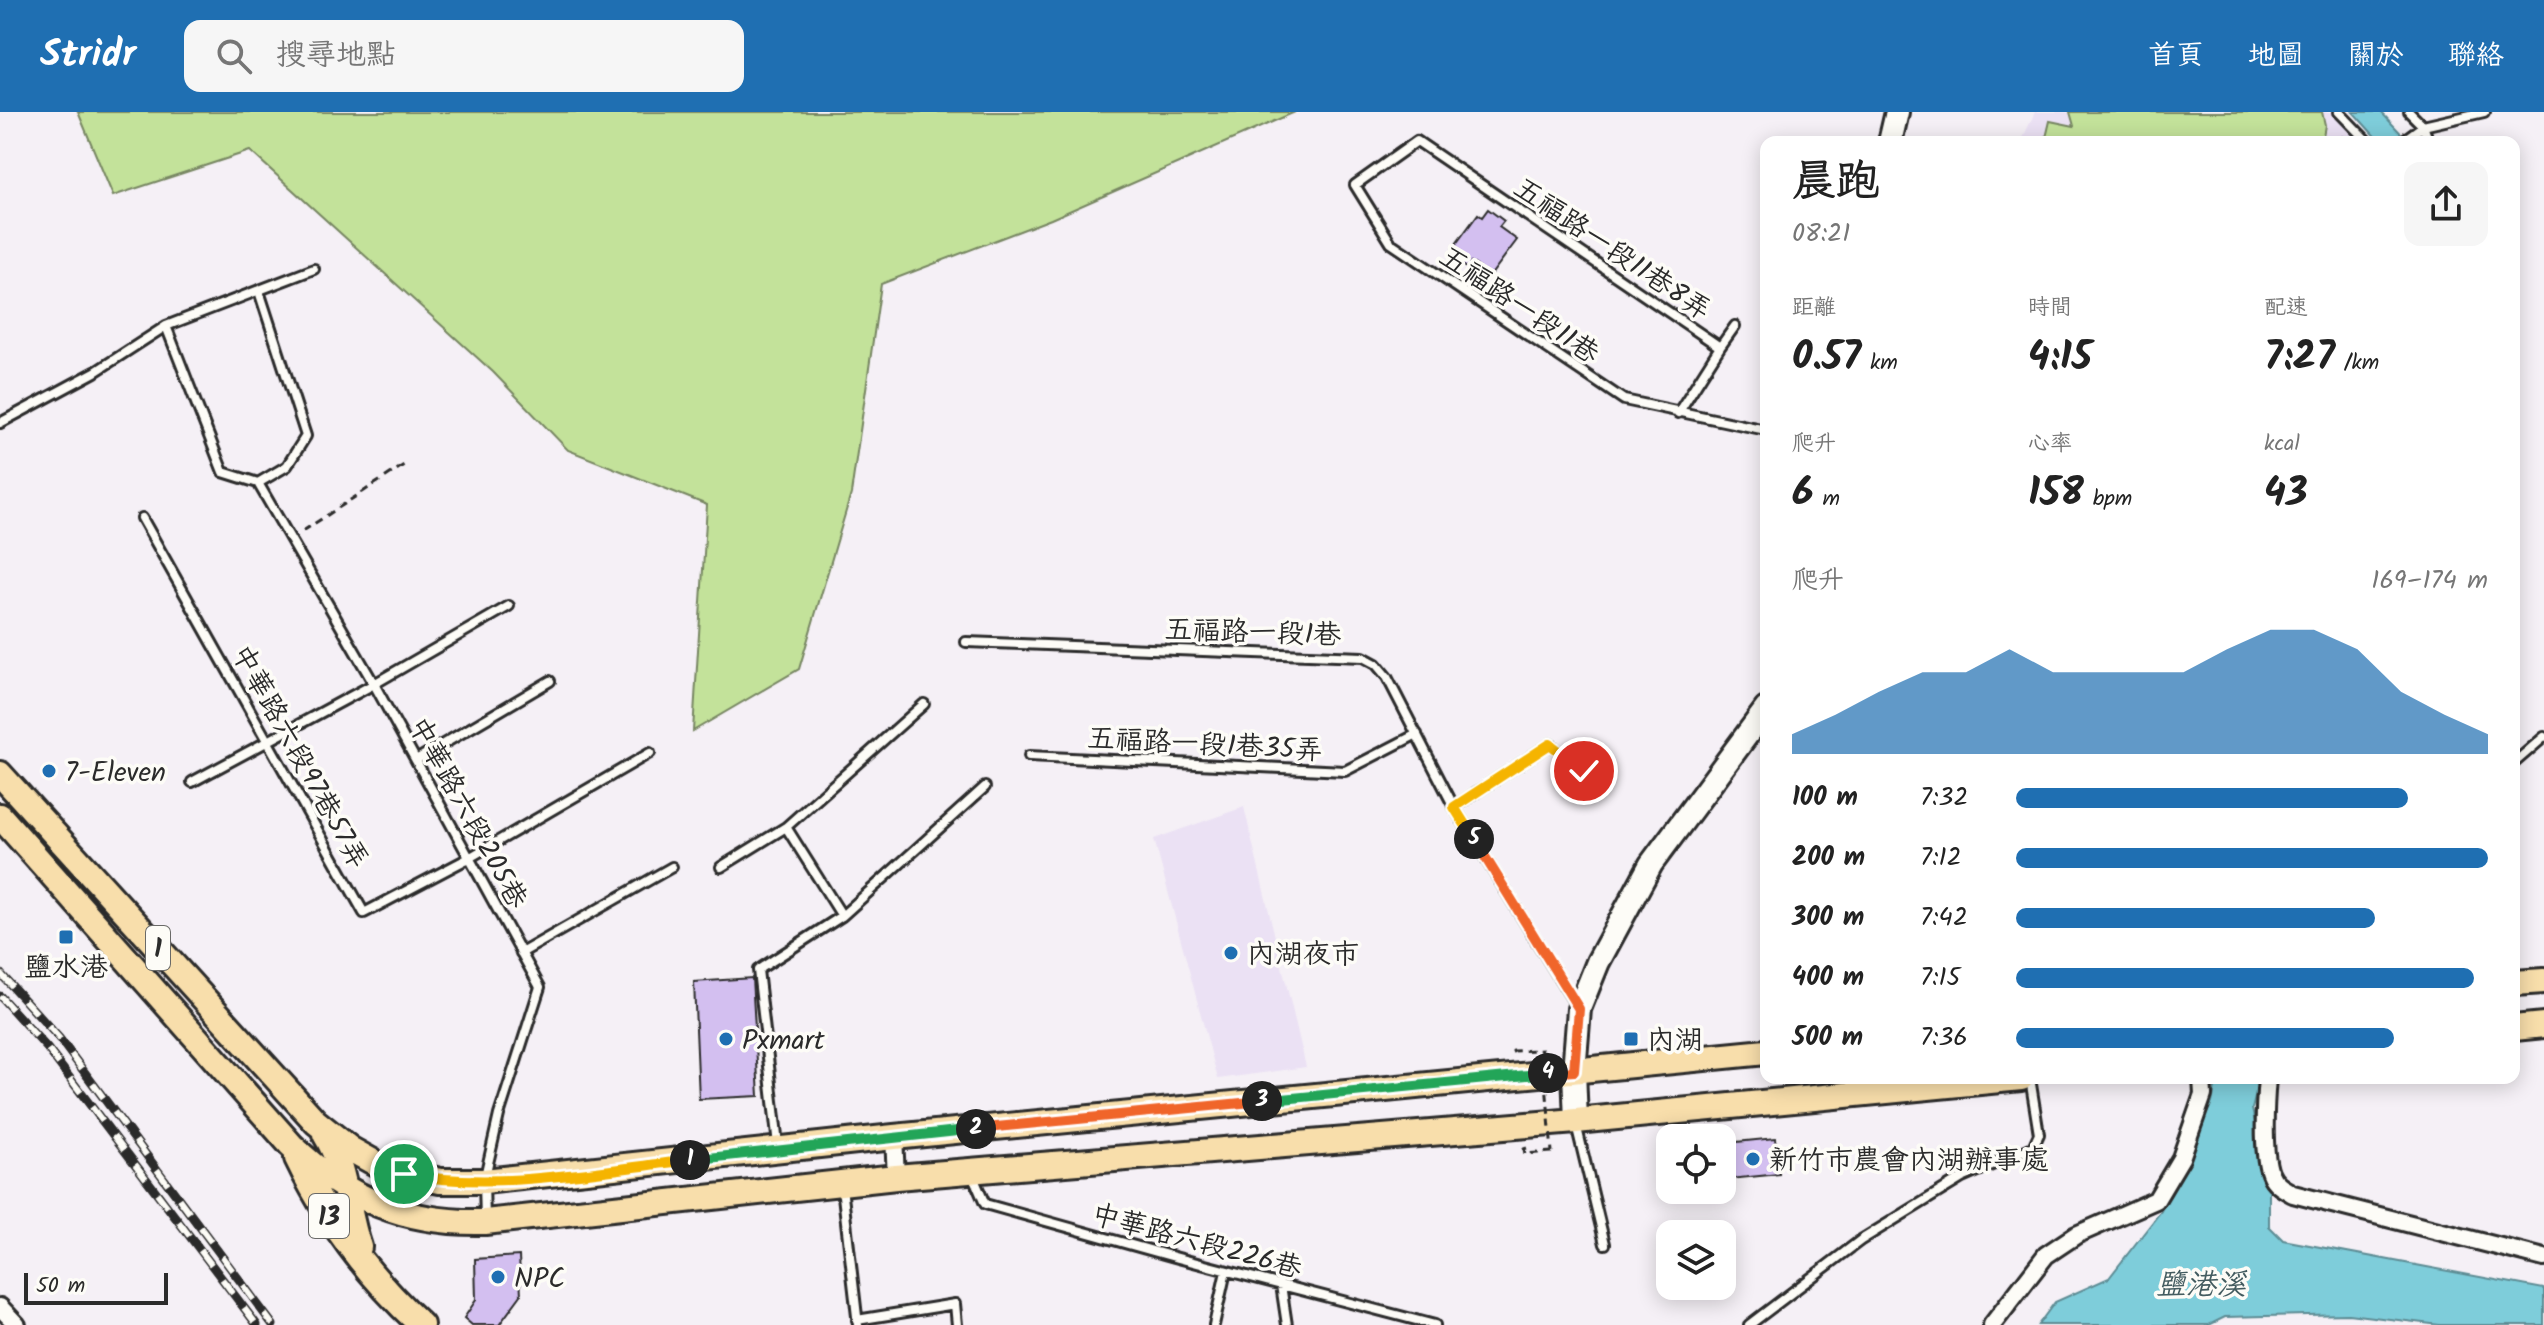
<!DOCTYPE html>
<html lang="zh-TW">
<head>
<meta charset="utf-8">
<style>
	body { margin:0; font-family:Kalam,"LXGW WenKai TC",sans-serif; background:#f6f6f6; color:#222; height:100vh; display:flex; flex-direction:column; font-size:30px; white-space:nowrap }
	* { box-sizing:border-box; margin:0 }
	p { font-size:26px; color:#767676 }
	.icon { flex:none; width:44px; height:44px; fill:none; stroke:currentColor; stroke-width:2; stroke-linecap:round; stroke-linejoin:round }
	.map { position:relative; flex:1; overflow:hidden }
	.drawer { position:absolute; left:1760px; top:24px; width:760px; height:948px; display:flex; flex-direction:column; background:#fff; border-radius:16px; box-shadow:0 4px 20px #0003 }
	.drawer>* { flex:none }
	.fabs { position:absolute; left:1656px; top:1012px; display:grid; gap:16px }
	.fabs a { display:grid; place-items:center; width:80px; height:80px; border-radius:16px; background:#fff; box-shadow:0 4px 20px #0003; font-size:40px }
	.scale { position:absolute; left:24px; bottom:20px; width:144px; box-sizing:border-box; padding-left:8px; border:4px solid #2b2b2b; border-top:0; font-size:22px; line-height:28px; white-space:nowrap; color:#2b2b2b; -webkit-text-stroke:6px #fdfcf7; paint-order:stroke }
	.pin { position:absolute; display:grid; place-items:center; width:68px; height:68px; color:#fff; margin:-34px; border:4px solid #fff; border-radius:50%; box-shadow:0 2px 8px #0007 }
	.km { position:absolute; width:40px; height:40px; margin:-20px; border-radius:50%; background:#222; color:#fff; font-size:22px; line-height:40px; text-align:center }
	.round { display:grid; place-items:center; flex:none; width:84px; height:84px; border-radius:16px; background:#f6f6f6 }
	.head { display:flex; align-items:center; justify-content:space-between; height:136px; padding:0 32px }
	h1 { font-size:44px; font-weight:800; line-height:60px }
	.metrics { display:grid; grid-template-columns:repeat(3,1fr); gap:12px; height:136px; padding:8px 32px }
	.metrics div { display:grid; align-content:center }
	.metrics b { font-size:40px; font-weight:800 }
	.metrics small { font-size:22px; font-weight:400 }
	.metrics p { font-size:22px }
	.chart { height:224px; padding:16px 32px }
	.chart p { display:flex; justify-content:space-between }
	.chart svg { width:100%; height:144px; margin-top:8px; fill:#1f6fb2; opacity:.7 }
	ul { padding:0 32px; list-style:none; font-size:26px }
	li { display:grid; grid-template-columns:128px 96px 1fr; align-items:center; height:60px }
	li i { height:20px; border-radius:10px; background:#1f6fb2 }
	header { display:flex; align-items:center; gap:48px; box-sizing:border-box; height:112px; padding:0 40px; background:#1f6fb2; color:#fff }
	header strong { font-size:38px }
	nav { display:flex; gap:44px; margin-inline-start:auto; font-size:28px }
	.search { width:560px; height:72px; background:#f6f6f6; display:flex; align-items:center; gap:20px; box-sizing:border-box; padding:0 28px; border-radius:16px; color:#767676; font-size:30px }
	.map>svg:first-child { display:block }
	.built { fill:#ebe1f4 }
	.green { fill:#c3e29a; stroke:#778662; stroke-width:2 }
	.water { fill:#7ecdda; stroke:#5d8c94; stroke-width:2 }
	.building { fill:#d3bff0; stroke:#2b2b2b; stroke-width:2 }
	.lines { fill:none; stroke-linecap:round; stroke-linejoin:round }
	.lane-casing { stroke:#2b2b2b; stroke-width:14 }
	.street-casing { stroke:#2b2b2b; stroke-width:22 }
	.secondary-casing { stroke:#2b2b2b; stroke-width:28 }
	.primary-casing { stroke:#2b2b2b; stroke-width:30 }
	.path { stroke:#2b2b2b; stroke-width:3; stroke-dasharray:8 6; stroke-linecap:butt }
	.lane { stroke:#fdfcf7; stroke-width:8 }
	.street { stroke:#fdfcf7; stroke-width:16 }
	.secondary { stroke:#fdfcf7; stroke-width:22 }
	.primary { stroke:#f8deab; stroke-width:24 }
	.rail-casing { stroke:#2b2b2b; stroke-width:9 }
	.rail { stroke:#fdfcf7; stroke-width:6; stroke-dasharray:18; stroke-linecap:butt }
	.path-bridge { stroke:#2b2b2b; stroke-width:3; stroke-dasharray:8 6; stroke-linecap:butt }
	.split-1-casing { stroke:#fff; stroke-width:16 }
	.split-2-casing { stroke:#fff; stroke-width:16 }
	.split-3-casing { stroke:#fff; stroke-width:16 }
	.split-4-casing { stroke:#fff; stroke-width:16 }
	.split-5-casing { stroke:#fff; stroke-width:16 }
	.split-6-casing { stroke:#fff; stroke-width:16 }
	.split-1 { stroke:#f5b400; stroke-width:10 }
	.split-2 { stroke:#22a559; stroke-width:10 }
	.split-3 { stroke:#f0652b; stroke-width:10 }
	.split-4 { stroke:#22a559; stroke-width:10 }
	.split-5 { stroke:#f0652b; stroke-width:10 }
	.split-6 { stroke:#f5b400; stroke-width:10 }
	.poi-dot { fill:#1f6fb2; stroke:#fdfcf7; stroke-width:3 }
	.labels { text-anchor:middle; stroke-width:7; stroke-linejoin:round; paint-order:stroke }
	.shield { fill:#fdfcf7; stroke:#6a6a68; stroke-width:2 }
	.shield-label { font-size:26px; font-weight:bold; fill:#2b2b2b }
	.street-label { font-size:28px; fill:#2b2b2b; stroke:#fdfcf7 }
	.poi-label { font-size:28px; fill:#2b2b2b; stroke:#fdfcf7; text-anchor:start }
	.water-label { font-size:30px; font-style:italic; fill:#445c60; stroke:#fdfcf7 }
</style>
</head>
<body>
<header>
<strong>Stridr</strong>
<div class="search"><svg class="icon" aria-label="search" viewBox="0 0 24 24"><circle cx="10" cy="10" r="6"/><path d="M15 15l6 6"/></svg>搜尋地點</div>
<nav><a>首頁</a><a>地圖</a><a>關於</a><a>聯絡</a></nav>
</header>
<div class="map">
<svg width="2544" height="1213" viewBox="0 0 2544 1213">
	<rect width="100%" height="100%" fill="#f5f0f6"/>
	<filter id="ink" filterUnits="userSpaceOnUse"><feTurbulence type="fractalNoise" baseFrequency=".0125" numOctaves="2"/><feDisplacementMap in="SourceGraphic" scale="16" xChannelSelector="R" yChannelSelector="G"/><feConvolveMatrix kernelMatrix="1 2 1 2 8 2 1 2 1" color-interpolation-filters="sRGB"/></filter>
	<g filter="url(#ink)">
		<path class="built" d="M2035,0H2333L2361,30H2021Z
			M1244,695L1306,955L1218,967L1154,727Z"/>
		<path class="green" d="M78,0H1295L1051,107L881,172L851,382L799,557L693,619L707,393L568,338L493,260L250,39L113,84Z
			M2070,0H2322L2325,13L2322,30H2045L2050,9L2074,14Z"/>
		<path class="water" d="M2353,0H2381L2409,30H2380Z
			M2217,966H2260L2252,997L2269,1073V1114L2283,1128L2544,1177V1213H2440L2348,1202L2225,1205L2209,1213H2038L2055,1190L2109,1166L2161,1099L2212,991Z"/>
		<path class="building" d="M1488,97L1504,109L1499,115L1517,128L1490,164L1471,150L1467,156L1454,148L1459,141L1453,136L1478,102L1482,105Z
			M752,866L759,984L699,987L694,870Z
			M1775,1026L1779,1062L1730,1067L1727,1031Z
			M519,1144L521,1183L499,1213H472L464,1206L476,1188L475,1147Z"/>
		<g class="lines">
			<defs>
				<path id="lane" d="M2339,0L2368,30
					M2409,0L2423,14L2429,30
					M2401,30L2423,14L2484,0
					M166,214L223,360L258,371
					M1720,235L1735,214
					M1678,301L1720,235L1417,29L1355,73L1391,131L1624,288L1766,318
					M0,311L95,260L166,214L314,157
					M258,371L374,572L540,875L499,1003L484,1069L485,1109
					M258,371L287,354L306,324L259,179
					M142,406L364,801L469,746L650,641
					M966,530L1363,545L1376,552L1387,565L1454,695L1576,893
					M1029,644L1345,659L1417,622
					M416,648L550,569
					M2514,651L2544,625
					M192,670L374,572L509,494
					M1454,695L1550,632L1584,659
					M721,755L786,715L924,592
					M842,804L985,675
					M521,841L672,755
					M1576,1012L1605,1132
					M778,1033L758,858L842,804L786,715
					M972,1062L985,1092L1178,1146L1435,1213
					M842,1075L858,1213
					M1281,1173L1287,1213
					M857,1208L955,1192L957,1213
					M1214,1213L1226,1159
					M1749,1213L1861,1128L1962,1066L2033,1035L2039,1022L2030,966"/>
				<path id="street" d="M2267,966C2265,989 2262,1040 2270,1061C2274,1072 2284,1077 2293,1082L2544,1146
					M894,1025L896,1065
					M0,1195L17,1213
					M1992,1213L2046,1143L2076,1123L2156,1088L2181,1046L2203,983L2202,966"/>
				<path id="secondary" d="M1890,30L1897,0
					M1576,1009L1574,959L1579,897L1598,850L1651,752L1766,597"/>
				<path id="primary" d="M0,662L316,1010L350,1037L386,1057L440,1069H484L894,1025L1766,940
					M0,704L291,1033C347,1088 407,1112 485,1110L896,1065L1576,1009L2021,966
					M2514,871L2544,869
					M2514,916L2544,913
					M325,1022C347,1057 346,1098 359,1135
					M297,1046C327,1109 370,1166 421,1213"/>
			</defs>
			<use href="#lane" class="lane-casing"/>
			<use href="#street" class="street-casing"/>
			<use href="#secondary" class="secondary-casing"/>
			<use href="#primary" class="primary-casing"/>
			<path class="path" d="M2324,30L2343,25
				M303,419L404,353
				M1514,941L1513,939L1543,938
				M1527,1036L1524,1037L1525,1042L1552,1040"/>
			<use href="#lane" class="lane"/>
			<use href="#street" class="street"/>
			<use href="#secondary" class="secondary"/>
			<use href="#primary" class="primary"/>
			<defs>
				<path id="rail" d="M0,861L59,926L273,1213
					M0,884L47,936L257,1213"/>
			</defs>
			<use href="#rail" class="rail-casing"/>
			<use href="#rail" class="rail"/>
			<path class="path-bridge" d="M1543,938L1552,1040"/>
		</g>
	</g>
	<g class="lines" filter="url(#ink)">
		<defs>
			<path id="split-1" d="M404,1062C497,1079 596,1059 690,1048"/>
			<path id="split-2" d="M690,1048L976,1017"/>
			<path id="split-3" d="M976,1017L1262,989"/>
			<path id="split-4" d="M1262,989L1548,961"/>
			<path id="split-5" d="M1474,727L1579,897L1574,959L1548,961"/>
			<path id="split-6" d="M1474,727L1454,695L1550,632L1584,659"/>
		</defs>
		<use href="#split-1" class="split-1-casing"/>
		<use href="#split-2" class="split-2-casing"/>
		<use href="#split-3" class="split-3-casing"/>
		<use href="#split-4" class="split-4-casing"/>
		<use href="#split-5" class="split-5-casing"/>
		<use href="#split-6" class="split-6-casing"/>
		<use href="#split-1" class="split-1"/>
		<use href="#split-2" class="split-2"/>
		<use href="#split-3" class="split-3"/>
		<use href="#split-4" class="split-4"/>
		<use href="#split-5" class="split-5"/>
		<use href="#split-6" class="split-6"/>
	</g>
	<g class="poi-dot">
		<circle cx="49" cy="659" r="8"/>
		<rect x="58" y="817" width="16" height="16" rx="4"/>
		<circle cx="1231" cy="841" r="8"/>
		<circle cx="726" cy="927" r="8"/>
		<rect x="1623" y="919" width="16" height="16" rx="4"/>
		<circle cx="1753" cy="1047" r="8"/>
		<circle cx="498" cy="1165" r="8"/>
	</g>
	<g class="labels">
		<g class="shield">
			<rect x="146" y="814" width="24" height="44" rx="6"/>
			<rect x="309" y="1082" width="40" height="44" rx="6"/>
		</g>
		<g class="shield-label">
			<text x="158" y="845">1</text>
			<text x="329" y="1113">13</text>
		</g>
		<g class="street-label">
			<text transform="translate(1613 136) rotate(34)" y="10">五福路一段11巷8弄</text>
			<text transform="translate(1520 192) rotate(34)" y="10">五福路一段11巷</text>
			<text transform="translate(1253 519) rotate(2)" y="10">五福路一段1巷</text>
			<text transform="translate(1205 631) rotate(3)" y="10">五福路一段1巷35弄</text>
			<text transform="translate(301 644) rotate(61)" y="10">中華路六段97巷57弄</text>
			<text transform="translate(469 700) rotate(61)" y="10">中華路六段205巷</text>
			<text transform="translate(1197 1128) rotate(15)" y="10">中華路六段226巷</text>
		</g>
		<g class="poi-label">
			<text x="65" y="669">7-Eleven</text>
			<text x="1247" y="851">內湖夜市</text>
			<text x="66" y="864" text-anchor="middle">鹽水港</text>
			<text x="742" y="937">Pxmart</text>
			<text x="1647" y="937">內湖</text>
			<text x="1769" y="1057">新竹市農會內湖辦事處</text>
			<text x="514" y="1175">NPC</text>
		</g>
		<g class="water-label">
			<text x="2201" y="1182">鹽港溪</text>
		</g>
	</g>
</svg>
<div class="fabs">
<a><svg class="icon" aria-label="locate" viewBox="0 0 24 24"><circle cx="12" cy="12" r="6"/><path d="M12 2v4M12 18v4M2 12h4M18 12h4"/></svg></a>
<a><svg class="icon" aria-label="layers" viewBox="0 0 24 24"><path d="M12 4l9 5-9 5-9-5zM3 14l9 5 9-5"/></svg></a>
</div>
<div class="scale">50 m</div>
<div class="pin" style="left:404px;top:1062px;background:#1e9e55"><svg class="icon" aria-label="arrive" viewBox="0 0 24 24"><path d="M6 21V4h12l-3 4 3 4H6"/></svg></div>
<div class="pin" style="left:1584px;top:659px;background:#d93025"><svg class="icon" aria-label="check" viewBox="0 0 24 24"><path d="M5 12l5 5 9-10"/></svg></div>
<b class="km" style="left:690px;top:1048px">1</b>
<b class="km" style="left:976px;top:1017px">2</b>
<b class="km" style="left:1262px;top:989px">3</b>
<b class="km" style="left:1548px;top:961px">4</b>
<b class="km" style="left:1474px;top:727px">5</b>
<section class="drawer">
<div class="head"><div><h1>晨跑</h1><p>08:21</p></div><a class="round"><svg class="icon" aria-label="share" viewBox="0 0 24 24"><path d="M12 15V3M7 8l5-5 5 5M5 13v7h14v-7"/></svg></a></div>
<div class="metrics">
<div><p>距離</p><b>0.57<small> km</small></b></div>
<div><p>時間</p><b>4:15</b></div>
<div><p>配速</p><b>7:27<small> /km</small></b></div>
</div>
<div class="metrics">
<div><p>爬升</p><b>6<small> m</small></b></div>
<div><p>心率</p><b>158<small> bpm</small></b></div>
<div><p>kcal</p><b>43</b></div>
</div>
<div class="chart"><p><span>爬升</span>169–174 m</p>
<svg viewBox="0 0 160 44" preserveAspectRatio="none"><path d="M0 44V38L10 32L20 25L30 19L40 19L50 12L60 19L70 19L80 19L90 19L100 12L110 6L120 6L130 12L140 25L150 32L160 38V44z"/></svg>
</div>
<ul>
<li><b>100 m</b>7:32<i style="width:83%"></i></li>
<li><b>200 m</b>7:12<i style="width:100%"></i></li>
<li><b>300 m</b>7:42<i style="width:76%"></i></li>
<li><b>400 m</b>7:15<i style="width:97%"></i></li>
<li><b>500 m</b>7:36<i style="width:80%"></i></li>
</ul>
</section>
</div>
</body>
</html>
